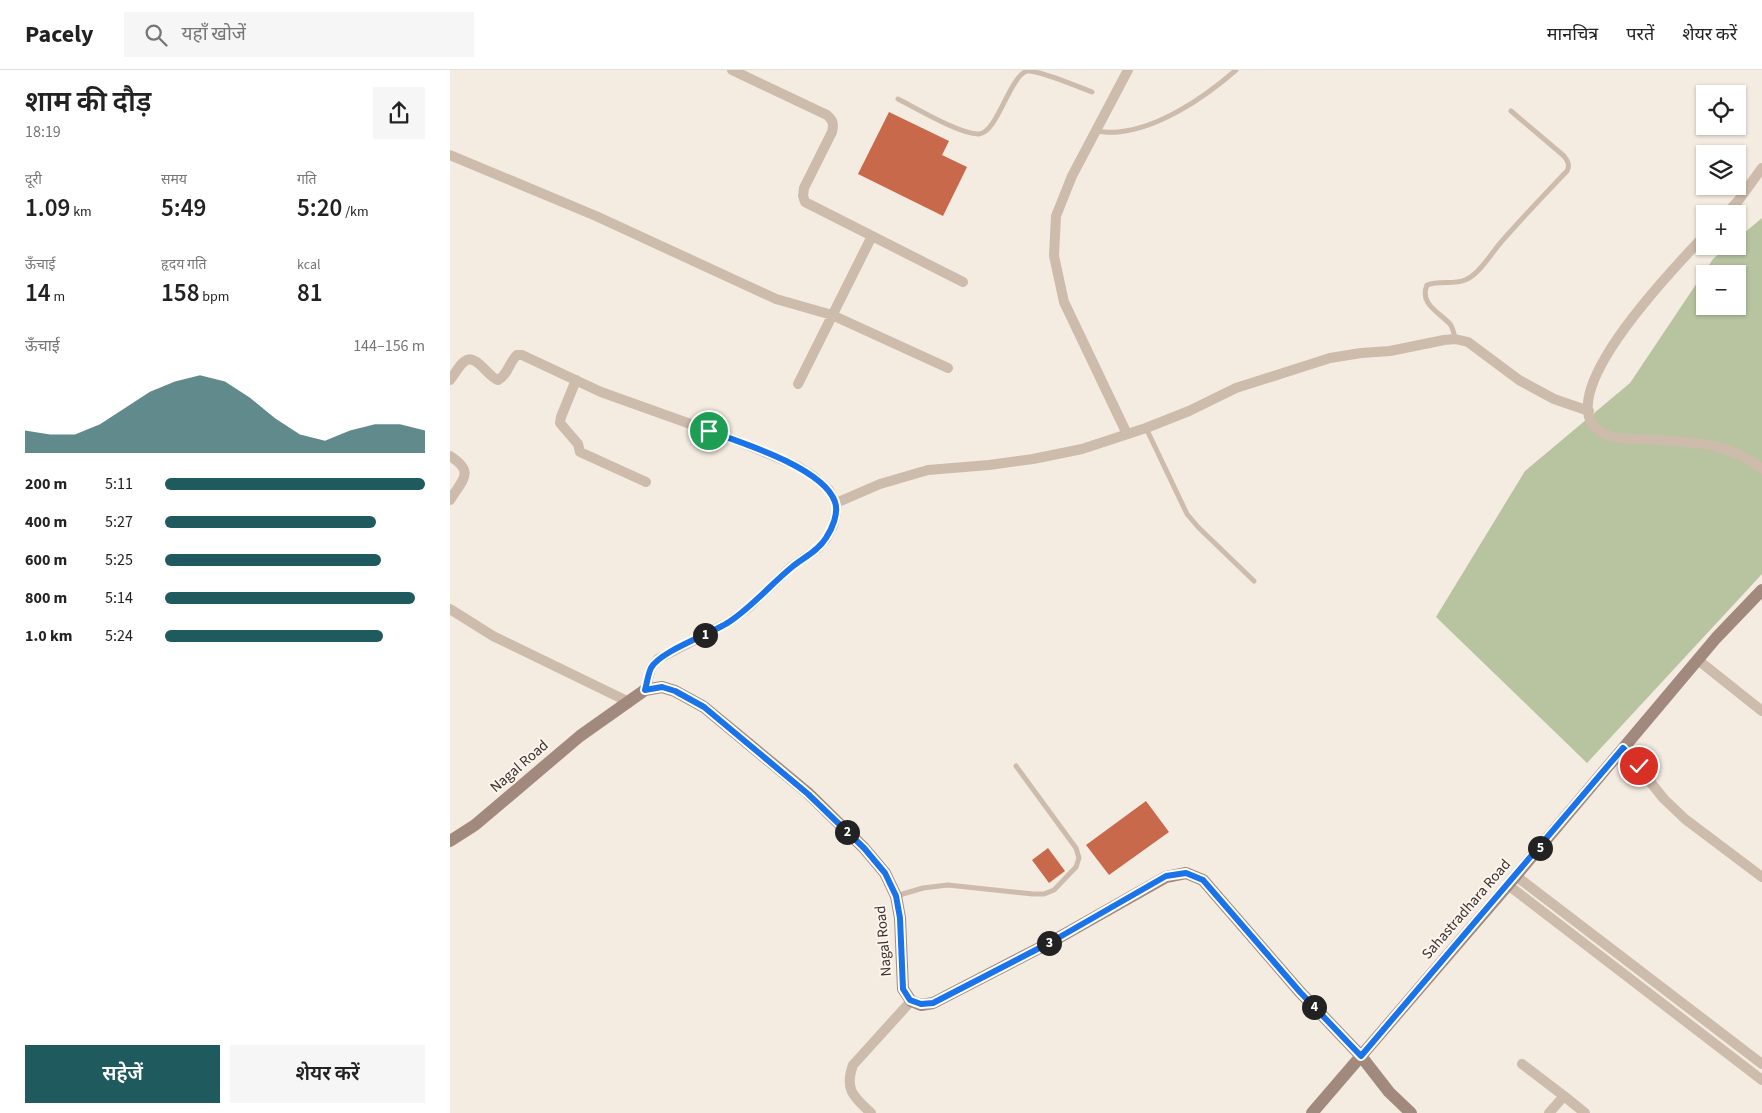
<!DOCTYPE html>
<html lang="hi">
<head>
<meta charset="utf-8">
<style>
	body { margin:0; font-family:"Source Sans 3","Noto Sans Devanagari",sans-serif; background:#f6f6f6; color:#222; height:100vh; display:flex; flex-direction:column; font-size:19px; white-space:nowrap }
	* { box-sizing:border-box; margin:0 }
	p { font-size:16px; color:#767676 }
	.icon { flex:none; width:28px; height:28px; fill:none; stroke:currentColor; stroke-width:2; stroke-linecap:round; stroke-linejoin:round }
	.map { position:relative; flex:1; overflow:hidden }
	.drawer { display:flex; flex-direction:column; background:#fff; width:450px }
	.drawer>* { flex:none }
	.controls { position:absolute; left:1246px; top:15px; display:grid; gap:10px }
	.controls a { display:grid; place-items:center; width:50px; height:50px; border-radius:0px; background:#fff; box-shadow:0 1px 4px #0004; font-size:25px }
	.pin { position:absolute; display:grid; place-items:center; width:42px; height:42px; color:#fff; margin:-21px; border:2px solid #fff; border-radius:50%; box-shadow:0 1px 5px #0007 }
	.km { position:absolute; width:25px; height:25px; margin:-12px; border-radius:50%; background:#222; color:#fff; font-size:14px; line-height:25px; text-align:center }
	.round { display:grid; place-items:center; flex:none; width:52px; height:52px; border-radius:0px; background:#f6f6f6 }
	.head { display:flex; align-items:center; justify-content:space-between; height:85px; padding:0 25px }
	h1 { font-size:28px; font-weight:600; line-height:38px }
	.figures { display:grid; grid-template-columns:repeat(3,1fr); gap:8px; height:85px; padding:5px 25px }
	.figures div { display:grid; align-content:center }
	.figures b { font-size:25px; font-weight:600 }
	.figures small { font-size:14px; font-weight:400 }
	.figures p { font-size:14px }
	.chart { height:140px; padding:10px 25px }
	.chart p { display:flex; justify-content:space-between }
	.chart svg { width:100%; height:90px; margin-top:5px; fill:#1f5a5e; opacity:.7 }
	.primary-button { display:flex; gap:10px; margin-top:auto; padding:10px 25px }
	.primary-button a { flex:1; height:58px; border-radius:0px; background:#1f5a5e; color:#fff; font-size:20px; font-weight:600; line-height:58px; text-align:center }
	.primary-button a+a { background:#f6f6f6; color:#222 }
	ul { padding:0 25px; list-style:none; font-size:16px }
	li { display:grid; grid-template-columns:80px 60px 1fr; align-items:center; height:38px }
	li i { height:12px; border-radius:6px; background:#1f5a5e }
	header { display:flex; align-items:center; gap:30px; box-sizing:border-box; height:70px; padding:0 25px; background:#fff; border-bottom:1px solid #e0e0e0 }
	header strong { font-size:24px }
	nav { display:flex; gap:28px; margin-inline-start:auto; font-size:18px }
	.search { width:350px; height:45px; background:#f6f6f6; display:flex; align-items:center; gap:12px; box-sizing:border-box; padding:0 18px; border-radius:0px; color:#767676; font-size:19px }
	main { display:flex; flex:1; min-height:0 }
	.map>svg:first-child { display:block }
	.green { fill:#b8c4a0; fill-rule:evenodd }
	.building { fill:#c8694b }
	.lines { fill:none; stroke-linecap:round; stroke-linejoin:round }
	.lane { stroke:#cdbbac; stroke-width:5 }
	.street { stroke:#cdbbac; stroke-width:10 }
	.secondary { stroke:#a18a7d; stroke-width:12 }
	.route-casing { stroke:#fff; stroke-width:10 }
	.route { stroke:#1a73e8; stroke-width:6 }
	.labels { text-anchor:middle; stroke-width:4; stroke-linejoin:round; paint-order:stroke }
	.street-label { font-size:15px; fill:#3b302b; stroke:#fbf5ee }
</style>
</head>
<body>
<header>
<strong>Pacely</strong>
<div class="search"><svg class="icon" aria-label="search" viewBox="0 0 24 24"><circle cx="10" cy="10" r="6"/><path d="M15 15l6 6"/></svg>यहाँ खोजें</div>
<nav><a>मानचित्र</a><a>परतें</a><a>शेयर करें</a></nav>
</header>
<main>
<section class="drawer">
<div class="head"><div><h1>शाम की दौड़</h1><p>18:19</p></div><a class="round"><svg class="icon" aria-label="share" viewBox="0 0 24 24"><path d="M12 15V3M7 8l5-5 5 5M5 13v7h14v-7"/></svg></a></div>
<div class="figures">
<div><p>दूरी</p><b>1.09<small> km</small></b></div>
<div><p>समय</p><b>5:49</b></div>
<div><p>गति</p><b>5:20<small> /km</small></b></div>
</div>
<div class="figures">
<div><p>ऊँचाई</p><b>14<small> m</small></b></div>
<div><p>हृदय गति</p><b>158<small> bpm</small></b></div>
<div><p>kcal</p><b>81</b></div>
</div>
<div class="chart"><p><span>ऊँचाई</span>144–156 m</p>
<svg viewBox="0 0 160 44" preserveAspectRatio="none"><path d="M0 44V33L10 35L20 35L30 30L40 22L50 14L60 9L70 6L80 9L90 17L100 27L110 35L120 38L130 33L140 30L150 30L160 33V44z"/></svg>
</div>
<ul>
<li><b>200 m</b>5:11<i style="width:100%"></i></li>
<li><b>400 m</b>5:27<i style="width:81%"></i></li>
<li><b>600 m</b>5:25<i style="width:83%"></i></li>
<li><b>800 m</b>5:14<i style="width:96%"></i></li>
<li><b>1.0 km</b>5:24<i style="width:84%"></i></li>
</ul>
<div class="primary-button"><a>सहेजें</a><a>शेयर करें</a></div>
</section>
<div class="map">
<svg width="1312" height="1043" viewBox="0 0 1312 1043">
	<rect width="100%" height="100%" fill="#f4ebe1"/>
	<path class="green" d="M1312,148V504L1137,693L986,547L1075,401L1180,313L1263,189L1278,176H1288V168ZM1255,204H1288V236H1255Z"/>
	<path class="building" d="M439,42L499,71L492,85L517,97L493,146L408,104Z
		M696,731L719,762L659,805L636,775Z
		M598,778L615,801L599,813L582,790Z"/>
	<g class="lines">
		<path class="lane" d="M448,29C466,38 511,65 529,64C548,62 559,7 577,1C590,0 628,17 642,22
			M645,61C653,62 661,63 668,62C710,58 755,27 786,0
			M1005,269C1004,263 1003,258 1000,254C989,242 969,234 977,215C990,210 1003,215 1015,210C1029,205 1042,182 1052,171C1073,147 1095,124 1117,101C1120,95 1118,91 1114,86L1061,41
			M696,358L737,444L748,457L804,511
			M446,826L473,818L498,815L583,824H594L604,820L626,797L629,788L626,778L566,696"/>
		<path class="street" d="M282,0L377,45C383,50 384,54 382,62L354,118L353,126L355,132L513,212
			M0,85L146,146L326,229L382,245L498,298
			M1276,144L1288,131L1312,98
			M1255,165C1230,192 1074,349 1167,368C1175,369 1185,369 1193,369C1237,372 1277,370 1312,399
			M0,310C5,304 9,295 15,291C26,283 38,307 48,310C58,305 59,292 67,285H72L151,322L288,371L347,396L363,406L379,420L386,433V444L383,456L376,469L367,479L341,497L297,539L279,552L208,589L201,598L195,620
			M126,310L111,347L110,353L128,374L130,382L196,412
			M348,314L422,166
			M677,364L614,232L604,186L606,146L622,106L678,0
			M0,386C25,402 13,409 0,430
			M386,433L430,414L478,400L539,395L583,389L632,379L696,358L739,341L786,318L880,288L911,283L940,281L994,270L1005,269L1018,272L1069,310L1104,329L1139,341
			M0,539L43,566L179,632
			M1248,590L1312,641
			M1173,678L1214,729L1235,749L1312,807
			M1066,806L1312,994
			M1058,815L1312,1010
			M1072,994L1114,1026L1099,1043
			M1114,1026L1135,1043
			M421,1043C404,1027 394,1020 403,995L461,931"/>
		<path class="secondary" d="M0,771L25,755L130,666L195,620L212,617L225,621L254,637L358,723L414,778L435,803L446,826L450,848L453,919L461,931L471,935L483,933L601,872L716,807L736,803L753,810L850,922L911,986L939,1022L961,1043
			M862,1043L1058,815L1266,568L1312,520"/>
	</g>
	<g class="lines">
		<defs>
			<path id="route" d="M259,361C290,372 374,398 385,432C389,443 382,459 376,468C368,481 353,488 342,497C320,515 302,537 279,552C261,564 210,581 201,598C198,604 197,613 195,620L212,617L225,621L254,637L358,724L414,778L435,803L446,826L450,848L453,919L460,930L471,934L483,933L601,872L716,806L736,803L753,810L850,922L911,986L1173,678L1189,696"/>
		</defs>
		<use href="#route" class="route-casing"/>
		<use href="#route" class="route"/>
	</g>
	<g class="labels">
		<g class="street-label">
			<text transform="translate(69 696) rotate(-41)" y="5">Nagal Road</text>
			<text transform="translate(1016 839) rotate(-49)" y="5">Sahastradhara Road</text>
			<text transform="translate(433 871) rotate(-95)" y="5">Nagal Road</text>
		</g>
	</g>
</svg>
<div class="controls">
<a><svg class="icon" aria-label="locate" viewBox="0 0 24 24"><circle cx="12" cy="12" r="6"/><path d="M12 2v4M12 18v4M2 12h4M18 12h4"/></svg></a>
<a><svg class="icon" aria-label="layers" viewBox="0 0 24 24"><path d="M12 4l9 5-9 5-9-5zM3 14l9 5 9-5"/></svg></a>
<a>+</a>
<a>−</a>
</div>
<div class="pin" style="left:259px;top:361px;background:#1e9e55"><svg class="icon" aria-label="arrive" viewBox="0 0 24 24"><path d="M6 21V4h12l-3 4 3 4H6"/></svg></div>
<div class="pin" style="left:1189px;top:696px;background:#d93025"><svg class="icon" aria-label="check" viewBox="0 0 24 24"><path d="M5 12l5 5 9-10"/></svg></div>
<b class="km" style="left:255px;top:565px">1</b>
<b class="km" style="left:397px;top:762px">2</b>
<b class="km" style="left:599px;top:873px">3</b>
<b class="km" style="left:864px;top:937px">4</b>
<b class="km" style="left:1090px;top:778px">5</b>
</div>
</main>
</body>
</html>
